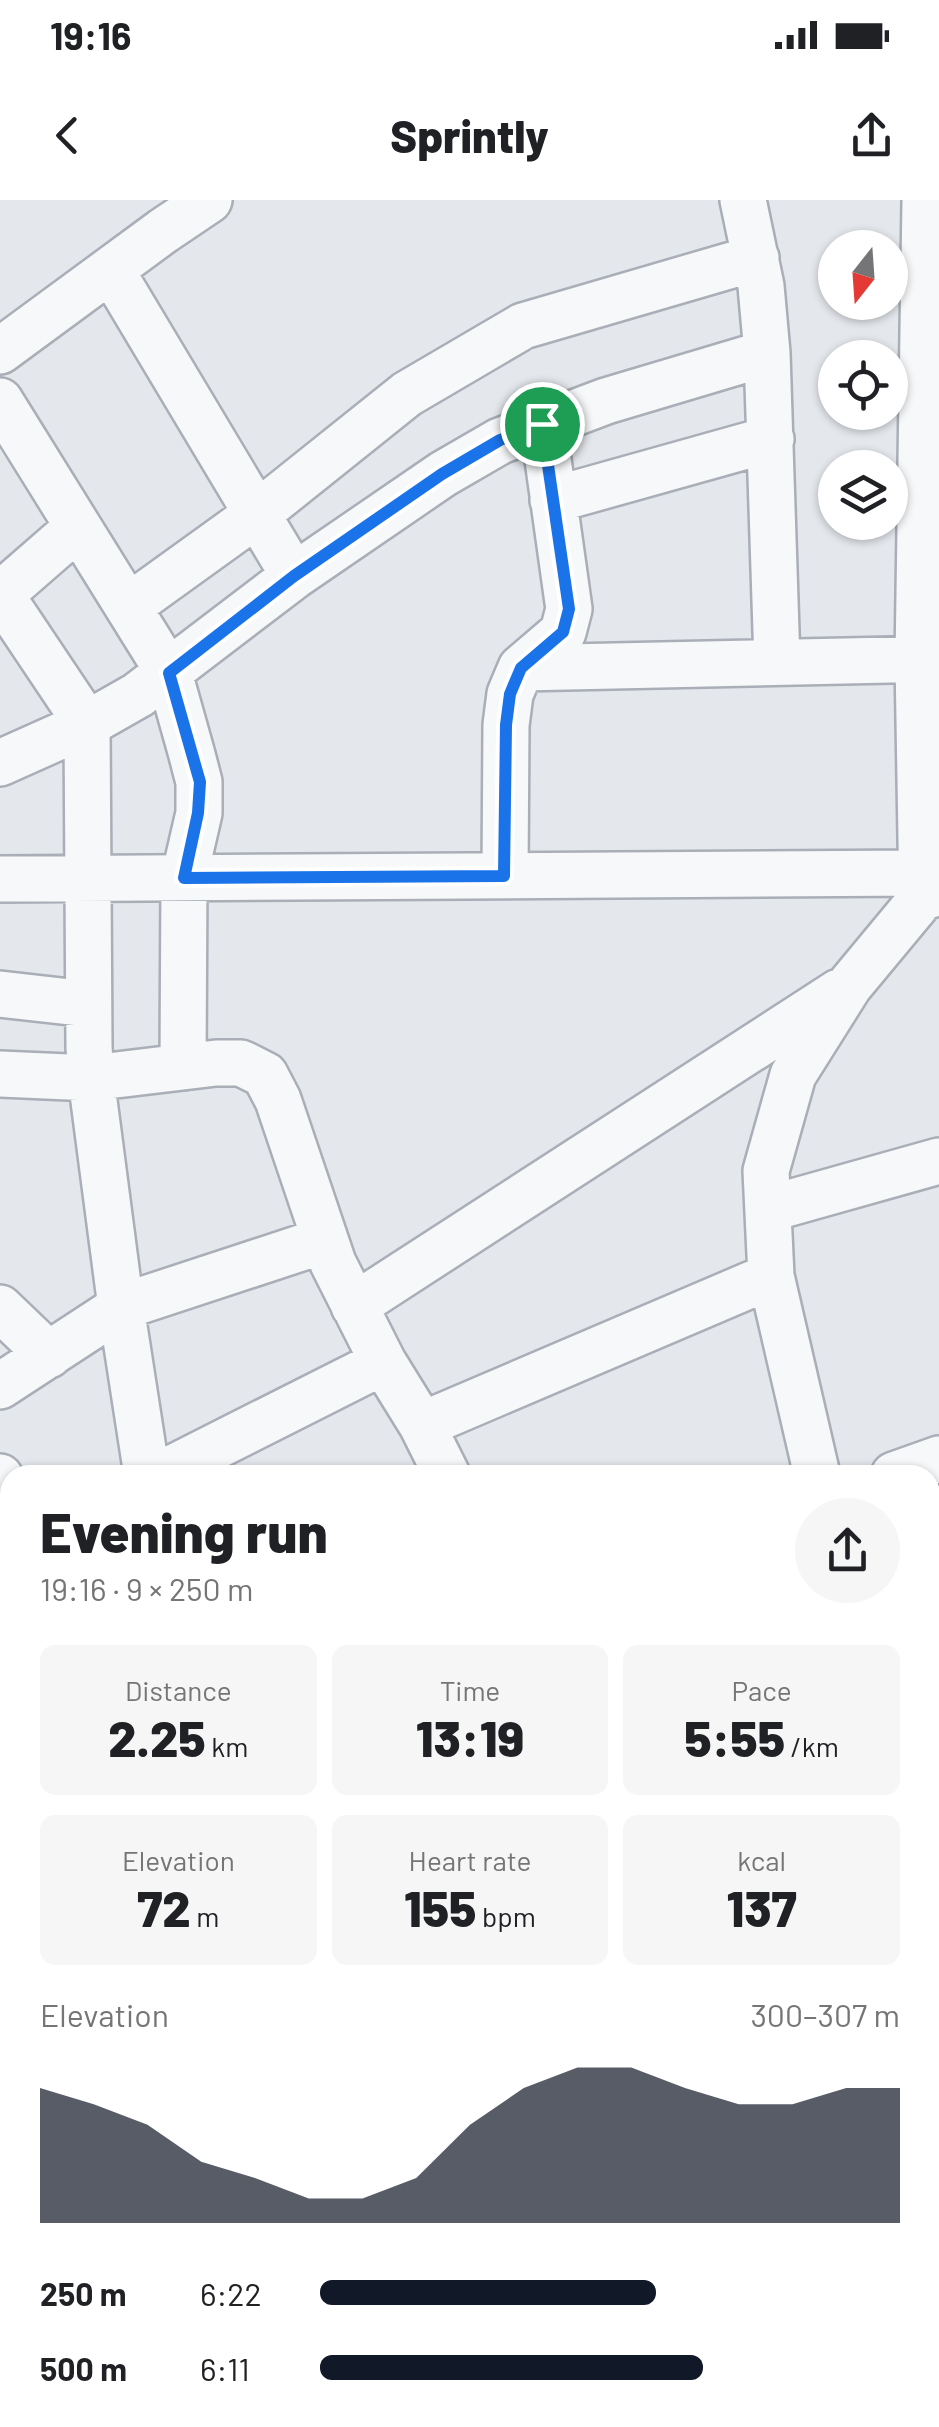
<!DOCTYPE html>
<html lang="en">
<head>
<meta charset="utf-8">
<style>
	body { margin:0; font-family:Barlow,sans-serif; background:#f6f6f6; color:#202124; height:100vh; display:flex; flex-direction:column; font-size:38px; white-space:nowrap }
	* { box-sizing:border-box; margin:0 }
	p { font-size:32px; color:#757577 }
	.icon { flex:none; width:55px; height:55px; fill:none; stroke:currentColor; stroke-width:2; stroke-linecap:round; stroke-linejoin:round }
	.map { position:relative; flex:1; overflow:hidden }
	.sheet { position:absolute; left:0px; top:1265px; width:940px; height:962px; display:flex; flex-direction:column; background:#fff; border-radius:30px 30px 0 0; box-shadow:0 2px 8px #0004 }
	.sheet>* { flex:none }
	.needle { width:65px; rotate:197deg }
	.tools { position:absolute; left:818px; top:30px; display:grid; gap:20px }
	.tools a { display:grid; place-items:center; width:90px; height:90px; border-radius:50%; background:#fff; box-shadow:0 2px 8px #0004; font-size:50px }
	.pin { position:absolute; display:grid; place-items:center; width:85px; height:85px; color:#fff; margin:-42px; border:5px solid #fff; border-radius:50%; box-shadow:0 2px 10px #0007 }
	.round { display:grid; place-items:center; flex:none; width:105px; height:105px; border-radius:52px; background:#f6f6f6 }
	.headline { display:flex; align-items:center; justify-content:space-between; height:170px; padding:0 40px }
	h1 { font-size:55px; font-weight:800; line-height:75px }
	.metrics { display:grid; grid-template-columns:repeat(3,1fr); gap:15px; height:170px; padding:10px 40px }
	.metrics div { display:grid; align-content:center; border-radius:15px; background:#f6f6f6; text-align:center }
	.metrics b { font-size:50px; font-weight:800 }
	.metrics small { font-size:28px; font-weight:400 }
	.metrics p { font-size:28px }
	.chart { height:280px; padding:20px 40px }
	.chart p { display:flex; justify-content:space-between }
	.chart svg { width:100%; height:180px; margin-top:10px; fill:#111827; opacity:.7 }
	ul { padding:0 40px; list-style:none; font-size:32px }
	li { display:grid; grid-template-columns:160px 120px 1fr; align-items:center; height:75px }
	li i { height:25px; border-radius:12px; background:#111827 }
	.status { display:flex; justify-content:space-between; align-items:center; height:70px; padding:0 50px; background:#fff; direction:ltr }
	.status svg { height:28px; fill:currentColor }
	header { display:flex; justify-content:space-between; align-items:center; height:130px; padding:0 40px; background:#fff; font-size:45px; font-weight:800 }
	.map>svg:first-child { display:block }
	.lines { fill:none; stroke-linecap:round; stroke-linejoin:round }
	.minor-casing { stroke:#a9aeb7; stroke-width:50 }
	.minor { stroke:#f7f8fa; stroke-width:45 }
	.route-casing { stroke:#fff; stroke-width:20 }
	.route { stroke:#1a73e8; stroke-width:12 }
</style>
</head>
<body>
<div class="status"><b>19:16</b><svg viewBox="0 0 49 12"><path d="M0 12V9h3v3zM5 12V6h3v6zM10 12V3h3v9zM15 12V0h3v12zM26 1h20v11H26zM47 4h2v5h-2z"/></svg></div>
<header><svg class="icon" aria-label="back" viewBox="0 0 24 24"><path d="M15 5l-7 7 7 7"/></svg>Sprintly<svg class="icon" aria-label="share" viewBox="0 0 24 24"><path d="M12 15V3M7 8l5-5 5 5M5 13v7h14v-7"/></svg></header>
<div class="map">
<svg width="939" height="2227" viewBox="0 0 939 2227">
	<rect width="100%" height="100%" fill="#e4e7ec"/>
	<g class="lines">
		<defs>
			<path id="minor" d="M743,0L761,86L767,153L777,462
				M111,70L294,376
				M0,151L163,31L209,0
				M0,201L169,473L192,555L199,582V613L184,678L183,867
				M553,300L771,239
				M0,394L87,524L89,847L91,878L121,1107L147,1275
				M0,395L78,327
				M128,407L257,314L407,194L523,126L756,58
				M521,468L939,459
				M0,563L87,524L138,495L294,376L443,274L500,241L606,201L767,153
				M505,676L506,525L510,494L521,468L563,432L569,409L543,224
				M0,679L921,673
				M922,698L918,460L925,0
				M0,794L88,804
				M0,874L91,878L216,863H241L265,875L278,900L333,1063L383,1162L422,1225L447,1275
				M768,1009L939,961
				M354,1106L839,792
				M0,1108L49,1155
				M0,1186L121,1107L325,1040
				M422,1225L771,1076
				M159,1275L383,1162
				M817,1275L771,1076L766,971L793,875L849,786L922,698L939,692
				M894,1275L939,1259
				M0,1277L10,1302
				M930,1446L939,1443
				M0,1510L10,1506
				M930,1631L939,1638
				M930,1669L939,1699
				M0,1834L10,1851
				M930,1859L939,1852
				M0,1917L10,1899
				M0,2006L10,2009
				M930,2113L939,2107
				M0,2171L10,2180
				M930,2199L939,2214
				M54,2218L65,2227
				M644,2218L658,2227
				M178,2227L180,2218
				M567,2227L572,2218
				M776,2227L789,2218"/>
		</defs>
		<use href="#minor" class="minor-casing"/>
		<use href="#minor" class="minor"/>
	</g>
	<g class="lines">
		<defs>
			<path id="route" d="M542,224L569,409L563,432L521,468L510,494L506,525L504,676L184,678L198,613L200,582L169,473L294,376L442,274L500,240Z"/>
		</defs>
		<use href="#route" class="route-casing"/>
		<use href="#route" class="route"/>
	</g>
</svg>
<div class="tools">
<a><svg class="needle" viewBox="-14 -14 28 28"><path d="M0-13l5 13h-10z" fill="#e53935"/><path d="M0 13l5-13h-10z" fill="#757577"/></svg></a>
<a><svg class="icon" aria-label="locate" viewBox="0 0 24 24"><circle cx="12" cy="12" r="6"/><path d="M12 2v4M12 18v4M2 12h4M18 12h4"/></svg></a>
<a><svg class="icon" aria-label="layers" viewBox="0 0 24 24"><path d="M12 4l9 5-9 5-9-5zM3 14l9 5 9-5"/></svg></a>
</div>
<div class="pin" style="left:542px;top:224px;background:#1e9e55"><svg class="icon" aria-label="arrive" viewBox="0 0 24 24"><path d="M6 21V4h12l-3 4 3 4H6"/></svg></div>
<section class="sheet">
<div class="headline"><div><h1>Evening run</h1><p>19:16 · 9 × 250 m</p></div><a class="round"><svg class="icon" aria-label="share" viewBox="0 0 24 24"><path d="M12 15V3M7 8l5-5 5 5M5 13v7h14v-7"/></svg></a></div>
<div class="metrics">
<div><p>Distance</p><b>2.25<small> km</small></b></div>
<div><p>Time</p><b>13:19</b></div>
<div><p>Pace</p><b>5:55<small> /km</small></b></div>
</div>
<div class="metrics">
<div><p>Elevation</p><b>72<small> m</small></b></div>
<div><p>Heart rate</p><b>155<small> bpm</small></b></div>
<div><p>kcal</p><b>137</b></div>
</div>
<div class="chart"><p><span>Elevation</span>300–307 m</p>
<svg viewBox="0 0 160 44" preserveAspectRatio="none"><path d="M0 44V11L10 15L20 20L30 29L40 33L50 38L60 38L70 33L80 20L90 11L100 6L110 6L120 11L130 15L140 15L150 11L160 11V44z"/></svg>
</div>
<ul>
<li><b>250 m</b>6:22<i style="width:58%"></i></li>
<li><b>500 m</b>6:11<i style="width:66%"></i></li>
</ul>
</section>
</div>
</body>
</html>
